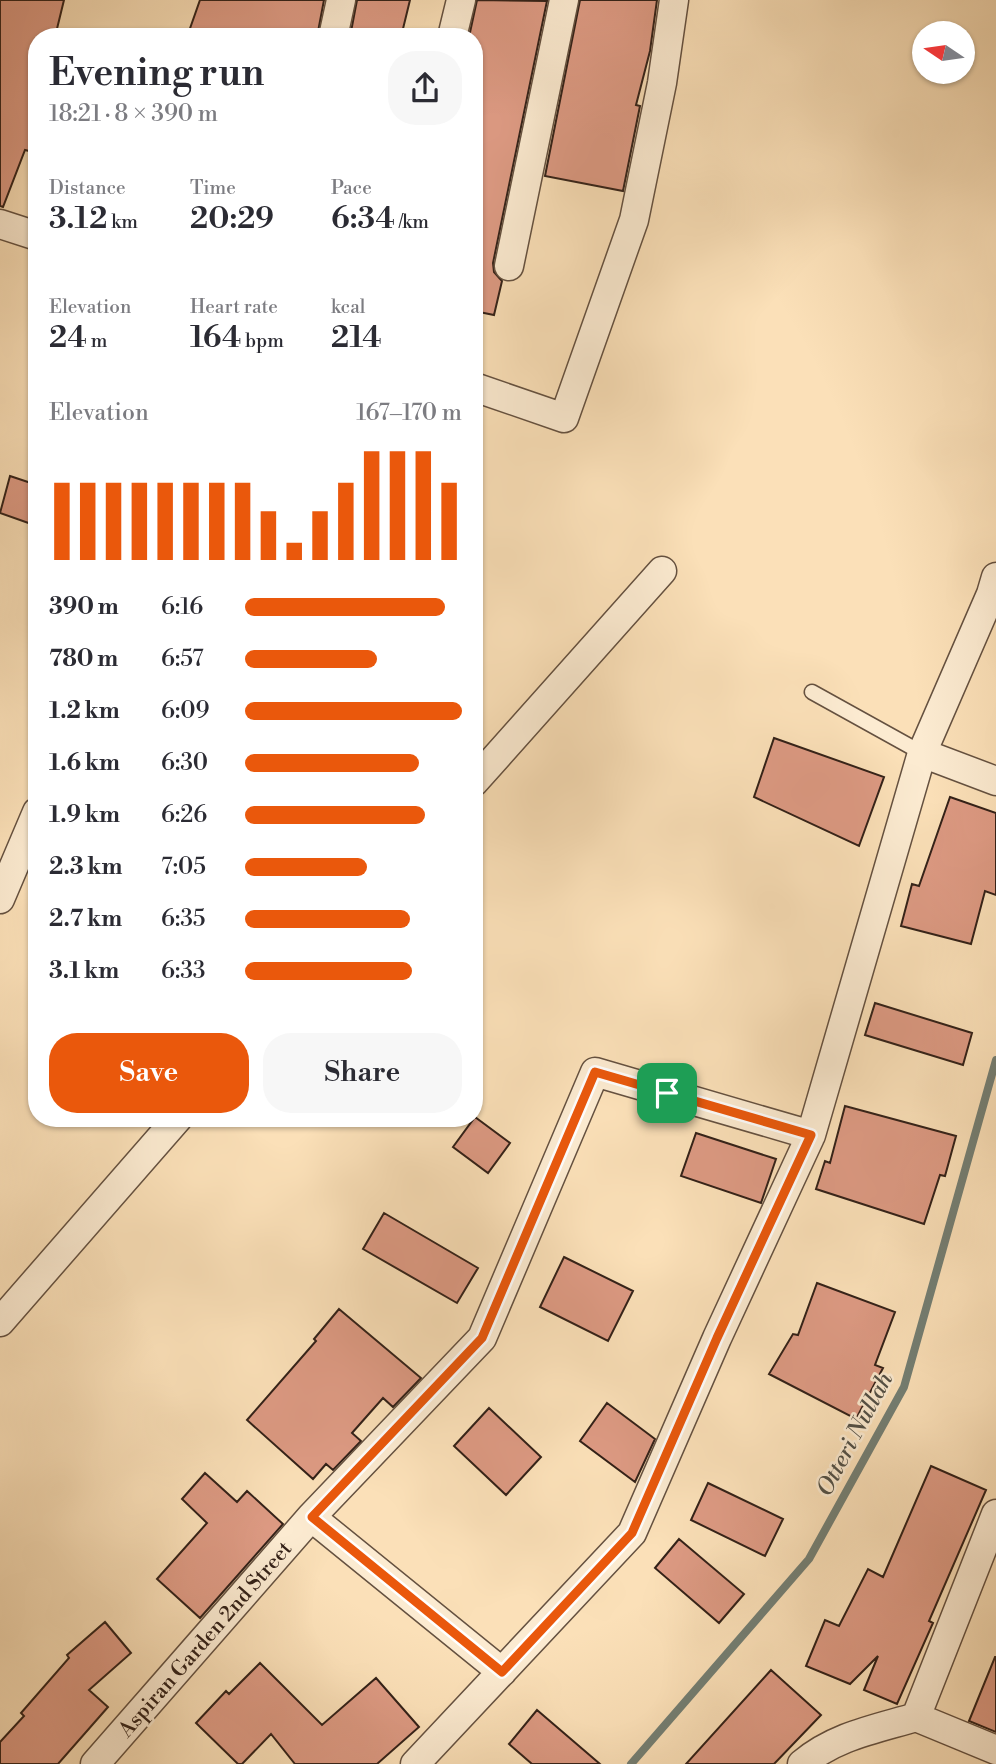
<!DOCTYPE html>
<html lang="en">
<head>
<meta charset="utf-8">
<style>
	body { margin:0; font-family:"Libre Bodoni",serif; background:#f7f7f7; color:#2b2b33; height:100vh; display:flex; flex-direction:column; font-size:26px; white-space:nowrap }
	* { box-sizing:border-box; margin:0 }
	p { font-size:23px; color:#7c7c81 }
	.icon { flex:none; width:38px; height:38px; fill:none; stroke:currentColor; stroke-width:2; stroke-linecap:round; stroke-linejoin:round }
	.map { position:relative; flex:1; overflow:hidden }
	.drawer { position:absolute; left:28px; top:28px; width:455px; height:1099px; display:flex; flex-direction:column; background:#fff; border-radius:28px; box-shadow:0 2px 5px #0004 }
	.drawer>* { flex:none }
	.needle { width:46px; rotate:283deg }
	.controls { position:absolute; left:912px; top:21px; display:grid; gap:14px }
	.controls a { display:grid; place-items:center; width:63px; height:63px; border-radius:50%; background:#fff; box-shadow:0 2px 5px #0004; font-size:35px }
	.pin { position:absolute; display:grid; place-items:center; width:60px; height:60px; color:#fff; margin:-30px; border-radius:14px; box-shadow:0 4px 10px #0006 }
	.round { display:grid; place-items:center; flex:none; width:74px; height:74px; border-radius:28px; background:#f7f7f7 }
	.summary { display:flex; align-items:center; justify-content:space-between; height:119px; padding:0 21px }
	h1 { font-size:38px; font-weight:600; line-height:52px }
	.stats { display:grid; grid-template-columns:repeat(3,1fr); gap:10px; height:119px; padding:7px 21px }
	.stats div { display:grid; align-content:center }
	.stats b { font-size:30px; font-weight:600 }
	.stats small { font-size:19px; font-weight:400 }
	.stats p { font-size:19px }
	.chart { height:196px; padding:14px 21px }
	.chart p { display:flex; justify-content:space-between }
	.chart svg { width:100%; height:126px; margin-top:7px; stroke:#ea580c; stroke-width:6 }
	.primary-button { display:flex; gap:14px; margin-top:auto; padding:14px 21px }
	.primary-button a { flex:1; height:80px; border-radius:28px; background:#ea580c; color:#fff; font-size:28px; font-weight:600; line-height:80px; text-align:center }
	.primary-button a+a { background:#f7f7f7; color:#2b2b33 }
	ul { padding:0 21px; list-style:none; font-size:23px }
	li { display:grid; grid-template-columns:112px 84px 1fr; align-items:center; height:52px }
	li i { height:18px; border-radius:9px; background:#ea580c }
	.map>svg:first-child { display:block }
	.lines { fill:none; stroke-linecap:round; stroke-linejoin:round }
	.stream { stroke:#747f74; stroke-width:8 }
	.building { fill:#dd9a83; stroke:#332118; stroke-width:2 }
	.service-casing { stroke:#655140; stroke-width:17 }
	.minor-casing { stroke:#655140; stroke-width:31 }
	.service { stroke:#fcebd1; stroke-width:14 }
	.minor { stroke:#fcebd1; stroke-width:28 }
	.route-casing { stroke:#fff; stroke-width:14 }
	.route { stroke:#ea580c; stroke-width:9 }
	.labels { text-anchor:middle; stroke-width:5; stroke-linejoin:round; paint-order:stroke }
	.street-label { font-size:21px; fill:#332118; stroke:#fcebd1 }
	.water-label { font-size:23px; font-style:italic; fill:#535046; stroke:#fcebd1 }
</style>
</head>
<body>
<div class="map">
<svg width="996" height="1764" viewBox="0 0 996 1764">
	<rect width="100%" height="100%" fill="#fbe0b8"/>
	<filter id="stains"><feTurbulence type="fractalNoise" baseFrequency=".00286" numOctaves="4"/><feColorMatrix values="0 0 0 0 .2 0 0 0 0 .09 0 0 0 0 .02 0 0 0 .5 -.17"/></filter>
	<radialGradient id="worn" r=".72"><stop offset=".6" stop-color="#630" stop-opacity="0"/><stop offset="1" stop-color="#630" stop-opacity=".3"/></radialGradient>
	<g class="lines">
		<path class="stream" d="M631,1764L809,1559L904,1387L996,1060"/>
	</g>
	<path class="building" d="M0,0H64L55,37H37V153L25,150L3,207L0,206Z
		M200,0H324L317,37H187Z
		M357,0H410L401,37H350Z
		M477,0L547,1L493,263L494,272L502,281L494,315L474,311V37H469Z
		M580,0H657L650,51L636,105L640,106L623,191L545,176Z
		M10,476L37,485V526L0,513Z
		M774,738L884,777L859,846L754,797Z
		M950,797L996,813V895L985,891L971,944L901,926L912,884L919,886Z
		M875,1003L972,1033L963,1065L865,1035Z
		M845,1106L956,1136L945,1176L940,1175L924,1224L816,1189L825,1161L830,1163Z
		M475,1117L510,1143L488,1173L453,1147Z
		M696,1133L776,1159L761,1203L681,1176Z
		M384,1213L478,1268L457,1303L363,1249Z
		M564,1257L633,1291L608,1341L540,1307Z
		M817,1283L895,1312L875,1365L883,1368L856,1419L769,1374L793,1334L798,1335Z
		M339,1309L421,1378L393,1407L383,1398L352,1433L361,1441L333,1470L326,1464L313,1479L247,1420L316,1341L314,1339Z
		M607,1403L655,1439L635,1482L580,1441Z
		M489,1408L541,1457L506,1495L454,1446Z
		M931,1466L986,1490L929,1621L933,1623L897,1704L864,1690L878,1656L850,1684L806,1666L825,1620L839,1626L868,1569L883,1577Z
		M205,1473L237,1502L247,1491L283,1524L200,1618L157,1579L207,1523L182,1499Z
		M708,1483L783,1519L765,1556L691,1520Z
		M679,1539L744,1594L719,1623L655,1568Z
		M105,1622L131,1653L89,1690L108,1707L58,1764H0V1742L24,1716L21,1713L69,1658L67,1655Z
		M995,1657H996V1732L969,1721Z
		M260,1663L322,1725L376,1678L419,1727L377,1764H295L271,1734L242,1764H238L196,1723L226,1691L229,1694Z
		M771,1670L821,1715L774,1764H686Z
		M537,1710L600,1764H532L509,1744Z"/>
	<g class="lines">
		<defs>
			<path id="service" d="M812,692L922,753"/>
			<path id="minor" d="M333,37L341,0
				M452,37L461,0
				M0,224L37,236
				M509,266L564,0
				M474,387L564,418L634,220L662,83L674,0
				M922,753L996,781
				M474,782L662,571
				M0,899L37,812
				M0,1322L178,1118
				M996,1514L916,1717L996,1750
				M311,1517L502,1672
				M95,1764L311,1517L482,1338L595,1072L811,1135
				M415,1764L632,1533L717,1338L811,1135L922,753L991,594L996,577
				M802,1764C835,1736 876,1729 916,1717"/>
		</defs>
		<use href="#service" class="service-casing"/>
		<use href="#minor" class="minor-casing"/>
		<use href="#service" class="service"/>
		<use href="#minor" class="minor"/>
	</g>
	<g class="lines">
		<defs>
			<path id="route" d="M595,1072L811,1135L717,1338L632,1533L502,1672L312,1517L482,1338Z"/>
		</defs>
		<use href="#route" class="route-casing"/>
		<use href="#route" class="route"/>
	</g>
	<g class="labels">
		<g class="street-label">
			<text transform="translate(205 1639) rotate(-49)" y="7">Aspiran Garden 2nd Street</text>
		</g>
		<g class="water-label">
			<text transform="translate(854 1434) rotate(-62)" y="8">Otteri Nullah</text>
		</g>
	</g>
	<rect width="100%" height="100%" filter="url(#stains)"/>
	<rect width="100%" height="100%" fill="url(#worn)"/>
</svg>
<div class="controls">
<a><svg class="needle" viewBox="-14 -14 28 28"><path d="M0-13l5 13h-10z" fill="#e53935"/><path d="M0 13l5-13h-10z" fill="#7c7c81"/></svg></a>
</div>
<div class="pin" style="left:667px;top:1093px;background:#1e9e55"><svg class="icon" aria-label="arrive" viewBox="0 0 24 24"><path d="M6 21V4h12l-3 4 3 4H6"/></svg></div>
<section class="drawer">
<div class="summary"><div><h1>Evening run</h1><p>18:21 · 8 × 390 m</p></div><a class="round"><svg class="icon" aria-label="share" viewBox="0 0 24 24"><path d="M12 15V3M7 8l5-5 5 5M5 13v7h14v-7"/></svg></a></div>
<div class="stats">
<div><p>Distance</p><b>3.12<small> km</small></b></div>
<div><p>Time</p><b>20:29</b></div>
<div><p>Pace</p><b>6:34<small> /km</small></b></div>
</div>
<div class="stats">
<div><p>Elevation</p><b>24<small> m</small></b></div>
<div><p>Heart rate</p><b>164<small> bpm</small></b></div>
<div><p>kcal</p><b>214</b></div>
</div>
<div class="chart"><p><span>Elevation</span>167–170 m</p>
<svg viewBox="0 0 160 44" preserveAspectRatio="none"><path d="M5 44V17M15 44V17M25 44V17M35 44V17M45 44V17M55 44V17M65 44V17M75 44V17M85 44V27M95 44V38M105 44V27M115 44V17M125 44V6M135 44V6M145 44V6M155 44V17"/></svg>
</div>
<ul>
<li><b>390 m</b>6:16<i style="width:92%"></i></li>
<li><b>780 m</b>6:57<i style="width:61%"></i></li>
<li><b>1.2 km</b>6:09<i style="width:100%"></i></li>
<li><b>1.6 km</b>6:30<i style="width:80%"></i></li>
<li><b>1.9 km</b>6:26<i style="width:83%"></i></li>
<li><b>2.3 km</b>7:05<i style="width:56%"></i></li>
<li><b>2.7 km</b>6:35<i style="width:76%"></i></li>
<li><b>3.1 km</b>6:33<i style="width:77%"></i></li>
</ul>
<div class="primary-button"><a>Save</a><a>Share</a></div>
</section>
</div>
</body>
</html>
